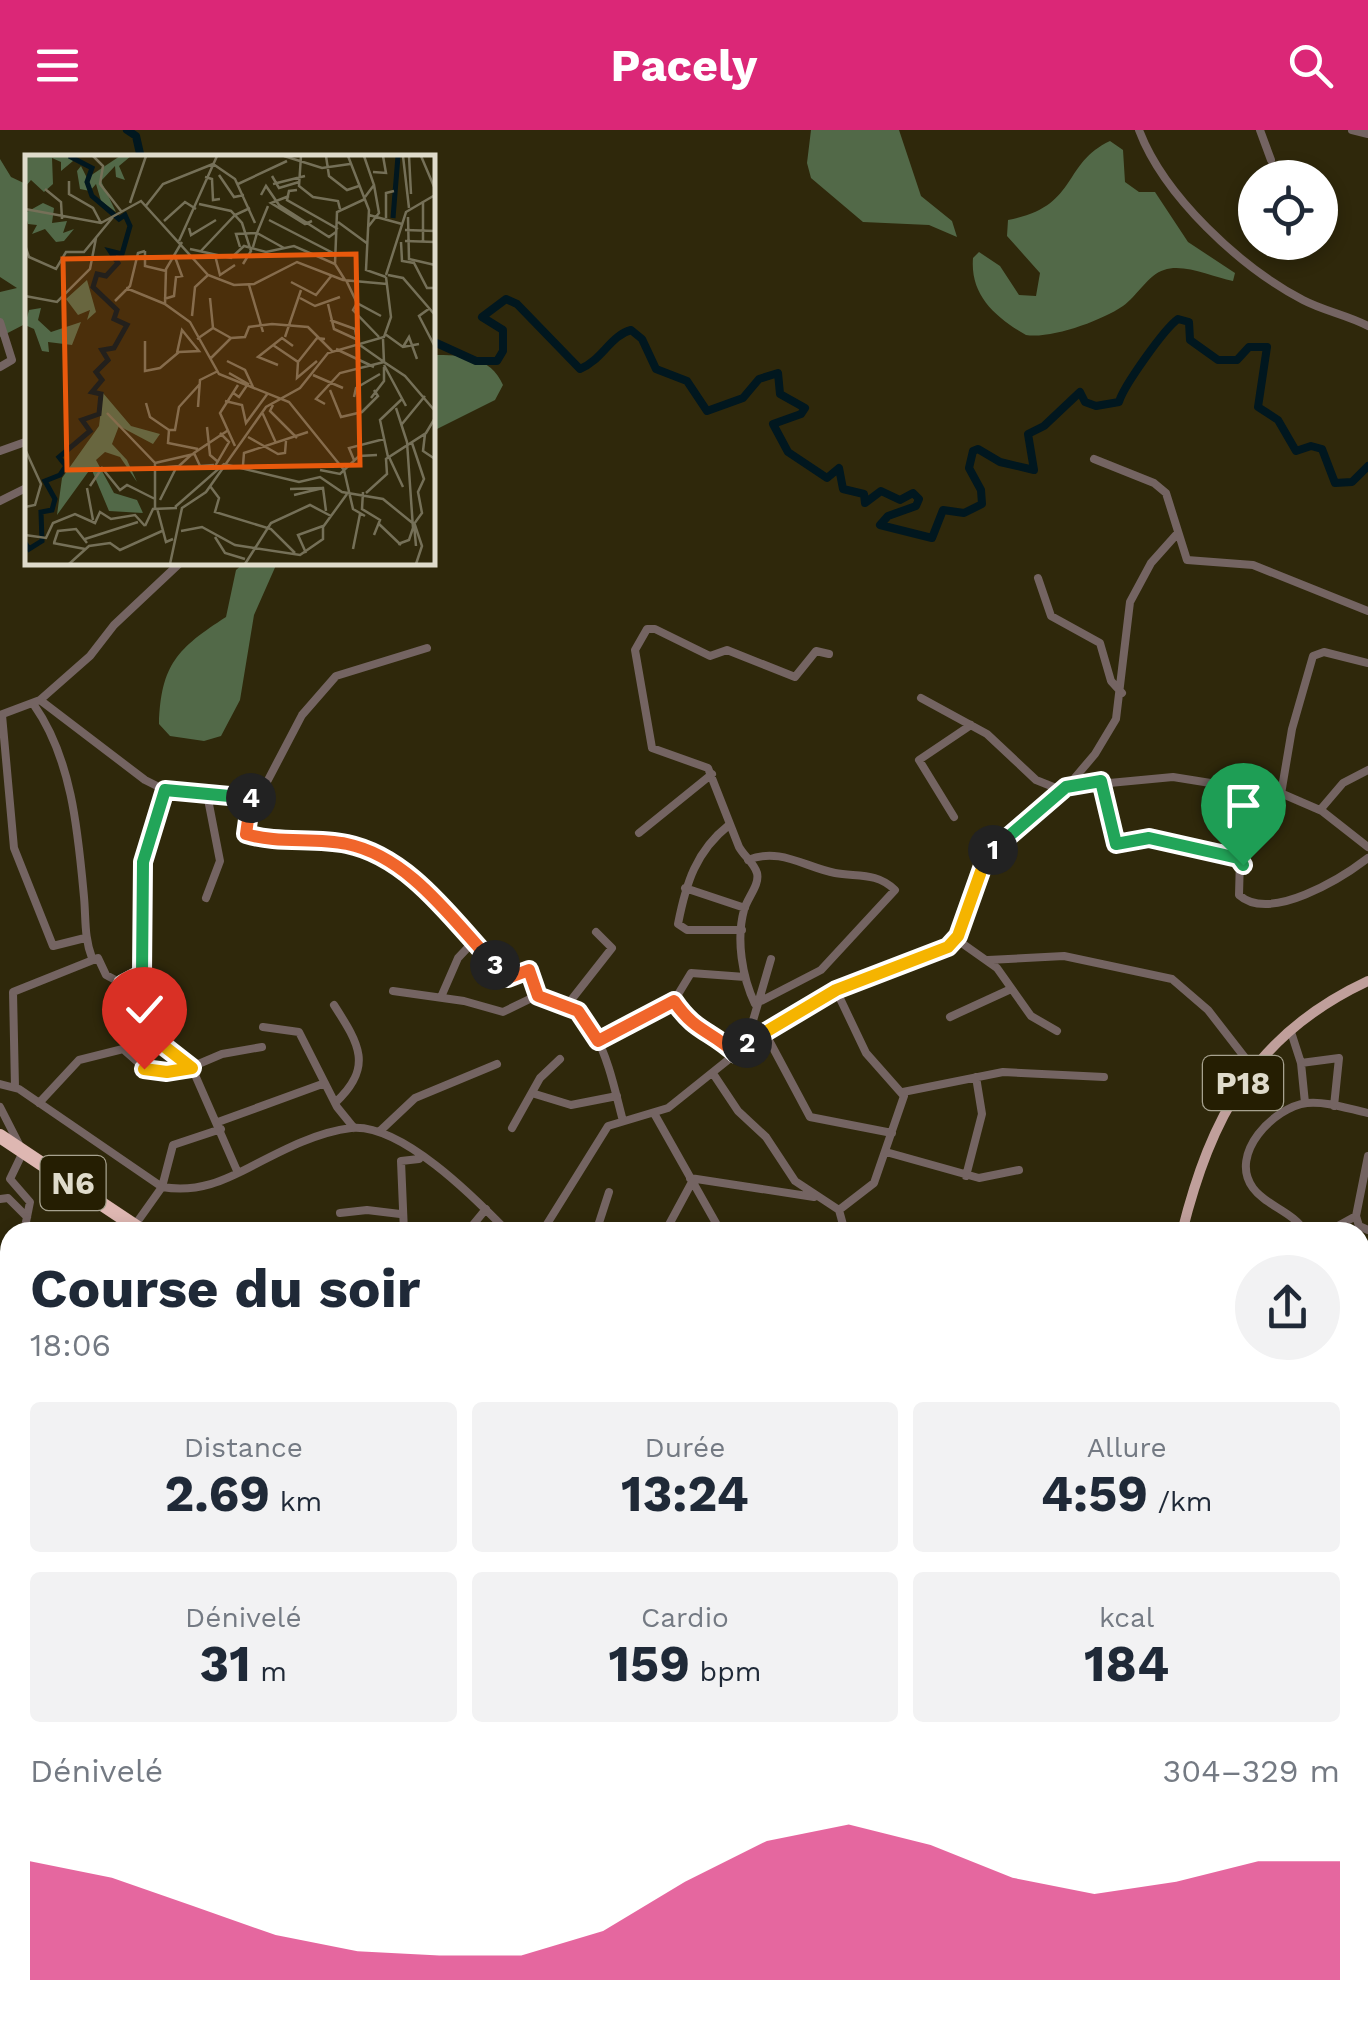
<!DOCTYPE html>
<html lang="fr">
<head>
<meta charset="utf-8">
<style>
	body { margin:0; font-family:"Work Sans",sans-serif; background:#f2f2f3; color:#1f2937; height:100vh; display:flex; flex-direction:column; font-size:38px; white-space:nowrap }
	* { box-sizing:border-box; margin:0 }
	p { font-size:32px; color:#747a83 }
	.icon { flex:none; width:55px; height:55px; fill:none; stroke:currentColor; stroke-width:2; stroke-linecap:round; stroke-linejoin:round }
	.map { position:relative; flex:1; overflow:hidden }
	.panel { position:absolute; left:0px; top:1092px; width:1370px; height:812px; display:flex; flex-direction:column; background:#fff; border-radius:30px 30px 0 0; box-shadow:0 5px 15px #0003 }
	.panel>* { flex:none }
	.buttons { position:absolute; left:1238px; top:30px; display:grid; gap:20px }
	.buttons a { display:grid; place-items:center; width:100px; height:100px; border-radius:50%; background:#fff; box-shadow:0 5px 15px #0003; font-size:50px }
	.pin { position:absolute; display:grid; place-items:center; width:85px; height:85px; color:#fff; margin:-102px -42px; border-radius:50% 50% 50% 0; rotate:-45deg; box-shadow:0 0 10px #0007 }
	.pin .icon { rotate:45deg }
	.km { position:absolute; width:50px; height:50px; margin:-25px; border-radius:50%; background:#222; color:#fff; font-size:28px; line-height:50px; text-align:center }
	.round { display:grid; place-items:center; flex:none; width:105px; height:105px; border-radius:52px; background:#f2f2f3 }
	.head { display:flex; align-items:center; justify-content:space-between; height:170px; padding:0 30px }
	h1 { font-size:55px; font-weight:700; line-height:75px }
	.stats { display:grid; grid-template-columns:repeat(3,1fr); gap:15px; height:170px; padding:10px 30px }
	.stats div { display:grid; align-content:center; border-radius:10px; background:#f2f2f3; text-align:center }
	.stats b { font-size:50px; font-weight:700 }
	.stats small { font-size:28px; font-weight:400 }
	.stats p { font-size:28px }
	.chart { height:280px; padding:20px 30px }
	.chart p { display:flex; justify-content:space-between }
	.chart svg { width:100%; height:180px; margin-top:10px; fill:#db2777; opacity:.7 }
	header { display:flex; justify-content:space-between; align-items:center; height:130px; padding:0 30px; background:#db2777; color:#fff; font-size:45px; font-weight:700 }
	.map>svg:first-child { display:block }
	.built { fill:#3a310b }
	.forest { fill:#526948 }
	.lines { fill:none; stroke-linecap:round; stroke-linejoin:round }
	.river { stroke:#01171f; stroke-width:8 }
	.minor { stroke:#746462; stroke-width:8 }
	.major { stroke:#c09f9b; stroke-width:10 }
	.highway { stroke:#deb7b2; stroke-width:14 }
	.split-1-casing { stroke:#fff; stroke-width:20 }
	.split-2-casing { stroke:#fff; stroke-width:20 }
	.split-3-casing { stroke:#fff; stroke-width:20 }
	.split-4-casing { stroke:#fff; stroke-width:20 }
	.split-5-casing { stroke:#fff; stroke-width:20 }
	.split-6-casing { stroke:#fff; stroke-width:20 }
	.split-1 { stroke:#22a559; stroke-width:12 }
	.split-2 { stroke:#f5b400; stroke-width:12 }
	.split-3 { stroke:#f0652b; stroke-width:12 }
	.split-4 { stroke:#f0652b; stroke-width:12 }
	.split-5 { stroke:#22a559; stroke-width:12 }
	.split-6 { stroke:#f5b400; stroke-width:12 }
	.labels { text-anchor:middle; stroke-width:8; stroke-linejoin:round; paint-order:stroke }
	.shield { fill:#251e02; stroke:#a7a28f; stroke-width:2.5 }
	.shield-label { font-size:32px; font-weight:bold; fill:#dfdbcb }
	.inset-river { fill:none; stroke:#01171f; stroke-width:5 }
	.inset-road { fill:none; stroke:#757058; stroke-width:2.5 }
	.view { fill:#e8590c; fill-opacity:0.15; stroke:#e8590c; stroke-width:5 }
	.inset-edge { fill:none; stroke:#dfdbcb; stroke-width:5 }
</style>
</head>
<body>
<header><svg class="icon" aria-label="menu" viewBox="0 0 24 24"><path d="M4 6h16M4 12h16M4 18h16"/></svg>Pacely<svg class="icon" aria-label="search" viewBox="0 0 24 24"><circle cx="10" cy="10" r="6"/><path d="M15 15l6 6"/></svg></header>
<div class="map">
<svg width="1368" height="1903" viewBox="0 0 1368 1903">
	<rect width="100%" height="100%" fill="#2f280b"/>
	<path class="built" d="M1360,1809H1368V1903H1280L1265,1898L1260,1903L1228,1898L1226,1903H1198V1895H1360Z
		M388,1895H614L616,1903H393Z"/>
	<path class="forest" d="M811,0H899L921,66L952,91L957,107L929,95L863,92L811,48L807,33Z
		M1110,11L1123,20L1125,52L1139,62H1155L1188,112L1235,143L1233,151C1212,147 1184,133 1164,140C1149,144 1136,167 1123,176C1101,191 1051,209 1026,205C995,187 970,165 973,128L979,122L1000,136L1019,165L1036,166L1040,143L1007,106L1008,90C1079,77 1061,34 1110,11Z
		M0,29L11,47L28,55L27,193L0,207V162L17,158L0,147Z
		M433,225C461,225 491,226 503,255L495,270L433,301Z
		M244,433H277L254,485L240,570L221,606L204,611L170,606L159,594C161,534 178,518 226,487L236,440Z"/>
	<g class="lines">
		<path class="river" d="M127,0L136,6L141,28
			M432,211L476,231H497L503,221V200L482,187L506,169L517,174L580,239C601,231 611,205 631,200L642,209L656,239L687,251L707,281L743,268L759,249L778,243L780,264L805,278L801,284L773,294L788,322L827,348L839,338L843,359L864,364L865,373L881,361L900,370L913,363L919,369L916,376L888,386L880,395L932,408L943,380L964,383L982,374L981,360L969,338L973,321L978,319L1000,332L1034,340L1028,304L1044,296L1080,262L1085,272L1096,276L1119,272C1123,257 1164,199 1178,189L1189,192L1190,210L1218,230H1237L1249,217H1267L1258,277L1278,290L1296,321L1311,316L1322,319L1335,353L1352,352L1368,336"/>
		<path class="minor" d="M1139,0C1164,66 1240,137 1303,170C1324,181 1347,185 1368,196
			M1260,0L1271,30
			M1352,0L1368,4
			M0,192L12,230L0,237
			M0,321L28,311
			M1094,329L1154,353L1166,363L1187,430L1253,435L1368,481
			M0,371L28,357
			M1038,448L1051,486L1100,513L1111,551L1122,563
			M921,568L987,604L1036,650L1061,660
			M40,570L145,650L165,660
			M34,575C72,629 78,702 84,767C86,789 84,807 92,828
			M0,585L40,570L90,526L114,495L181,432
			M2,585L14,718L53,816L85,808
			M1101,651L1115,714L1149,708L1240,728L1239,765C1270,793 1342,748 1368,728
			M1067,657L1095,624L1116,589L1130,472L1151,433L1176,405
			M1281,664L1292,599L1313,526L1324,522L1368,533
			M251,667L246,704L346,714L371,722L408,743L506,847L529,840L538,865
			M1320,680L1343,653L1368,640
			M954,687L919,630L971,595
			M729,695C696,721 686,753 678,794L687,800H742
			M639,703L712,644
			M748,730C779,717 805,737 835,743C857,747 877,742 895,760L821,840L755,874C742,847 736,809 744,780C747,768 760,755 757,743C754,733 744,726 739,717L708,638L652,618L635,520L647,499H655L710,526L727,520L795,547L816,521L829,524
			M685,758L745,778
			M206,768L220,731L207,664
			M956,809L997,838L1031,886L1057,901
			M988,830L1064,826L1172,849L1208,880L1253,938
			M123,854L143,844V732L165,660L251,667L268,650L302,585L336,546L427,518
			M836,860L866,923L904,966L874,1053L839,1080
			M393,861L464,871L503,882L538,865C599,869 610,943 623,991
			M441,867L458,828L473,812
			M674,871C696,903 709,899 736,924
			M568,874L612,818L596,802
			M334,875C359,914 374,937 335,973
			M950,887L1011,859
			M263,897L299,902L337,977L354,998
			M764,901L810,987L892,1003
			M1291,902L1301,933L1305,973
			M598,911L674,871L691,843L745,847
			M747,911L771,829
			M1301,933L1339,928L1334,976
			M714,945L738,981L766,1007L795,1051L839,1080L845,1102
			M0,954L19,959L162,1057L173,1015L221,999
			M15,957L13,862L98,828L106,845L123,854L139,890L192,938L238,1043
			M903,962L1003,942L1104,947
			M535,964L571,975L617,966
			M39,973L79,930L123,919L149,942L182,941L222,924L262,917
			M0,977L23,1022L10,1049L30,1072L24,1102
			M655,985L721,1102
			M218,992L325,953
			M512,998L540,948L560,929
			M380,1001L415,968L497,934
			M886,1022L979,1048L1019,1040
			M1368,1026L1356,1086L1359,1096L1368,1100
			M966,1046L982,984L976,947
			M690,1048L814,1067
			M0,1069L8,1068L27,1087
			M340,1083L367,1080L400,1084
			M135,1095L162,1057C198,1063 224,1051 256,1034C285,1019 318,1002 351,998C401,993 475,1068 508,1102
			M404,1102L401,1031L419,1029
			M467,1102L486,1079
			M542,1102L608,996L668,978L764,901L818,869L948,817L962,797L985,730L1014,699L1067,657L1173,647L1285,665L1322,681L1368,717
			M596,1102L609,1062
			M665,1102L692,1052
			M1305,1102C1294,1082 1266,1076 1253,1058C1228,1024 1274,977 1307,973C1326,971 1349,979 1368,983
			M1327,1102L1356,1086
			M0,1166L10,1146
			M1360,1168L1368,1170
			M0,1232L10,1237
			M1360,1240L1368,1236
			M1360,1278L1368,1285
			M1360,1344L1368,1346
			M1360,1646L1368,1628
			M0,1777L10,1769
			M1360,1778L1368,1780
			M0,1833L10,1844
			M57,1895L60,1903
			M126,1895L127,1903
			M330,1895L332,1903
			M505,1895L508,1903
			M546,1895L548,1903
			M619,1895L621,1903
			M677,1903L678,1895
			M716,1903L717,1895
			M772,1903L790,1895
			M827,1903L838,1895
			M993,1903L998,1895
			M1051,1903L1062,1895"/>
		<path class="major" d="M1182,1102C1211,987 1254,904 1368,851
			M1192,1903L1193,1895"/>
		<path class="highway" d="M0,1006L144,1102
			M811,1895L812,1903"/>
	</g>
	<g class="lines">
		<defs>
			<path id="split-1" d="M993,720L1066,657L1101,651L1116,714L1149,708L1238,728L1243,735"/>
			<path id="split-2" d="M747,913L836,860L948,817L958,806L985,730L993,720"/>
			<path id="split-3" d="M495,835L508,848L529,840L538,866L578,881L598,911L674,871C696,903 709,899 736,924L747,913"/>
			<path id="split-4" d="M251,668L246,704C278,714 314,707 347,714C410,727 453,791 495,835"/>
			<path id="split-5" d="M136,885L123,854L142,844L143,732L165,660L251,668"/>
			<path id="split-6" d="M136,885L160,913L192,938L167,942L144,939"/>
		</defs>
		<use href="#split-1" class="split-1-casing"/>
		<use href="#split-2" class="split-2-casing"/>
		<use href="#split-3" class="split-3-casing"/>
		<use href="#split-4" class="split-4-casing"/>
		<use href="#split-5" class="split-5-casing"/>
		<use href="#split-6" class="split-6-casing"/>
		<use href="#split-1" class="split-1"/>
		<use href="#split-2" class="split-2"/>
		<use href="#split-3" class="split-3"/>
		<use href="#split-4" class="split-4"/>
		<use href="#split-5" class="split-5"/>
		<use href="#split-6" class="split-6"/>
	</g>
	<g class="labels">
		<g class="shield">
			<rect x="1203" y="926" width="80" height="54" rx="8"/>
			<rect x="40.5" y="1026" width="65" height="54" rx="8"/>
		</g>
		<g class="shield-label">
			<text x="1243" y="964">P18</text>
			<text x="73" y="1064">N6</text>
		</g>
	</g>
	<g transform="translate(25 25)">
		<rect width="410" height="410" fill="#2f280b"/>
		<path d="M0,1H46L48,6L36,16V7L27,3L28,29L19,37L6,25L0,32ZM95,1H106L94,11L100,25L91,22L90,11L76,26L91,57L76,46L71,29L65,36L55,34L52,16L56,11L62,23ZM18,48L29,53L27,68L42,66L38,78L49,74L39,86L31,87L20,74L7,79L12,70L3,69L0,58ZM62,125L71,157L62,165L65,155L53,160L41,144ZM16,153L13,165L26,177L56,167L47,190L23,187L24,197L17,196L9,174L0,170L4,155ZM78,238L106,271L135,279L128,289L94,271L87,289L102,305L112,327L95,302L80,297L71,305L89,338L112,345L118,358L84,356L66,313L32,360L37,323L74,271Z" fill="#526948"/>
		<path class="inset-river" d="M368,63L373,1M0,388L4,394L17,386L16,357L27,355L30,344L20,326L35,320L41,311L34,302L65,276L57,265L74,259L76,239L67,237L77,225L71,217L83,205L77,195L89,193L102,170L89,164L92,155L68,132L72,119L81,121L93,108L85,96L97,99L105,71L100,60L94,64L67,41L62,27L67,13L44,1"/>
		<path class="inset-road" d="M68,1L78,11L75,29L96,56M259,1L297,13L325,9M276,1L274,31L288,42L313,46L315,54M301,1L304,21L322,35L334,31M323,1L344,55L341,115L361,122M339,1L349,30L340,42M378,1L384,53M384,1L386,39M396,1L410,34M348,17L361,18L358,1M194,20L209,42L219,40M247,21L254,33L274,27M180,22L187,24L188,45L195,44M44,26V39L68,53L76,68M213,29L262,6M248,29L280,21M20,34L36,47L37,64M272,35L264,36L262,45L313,74M236,40L241,31L254,50L304,82L311,77M264,41L246,48L280,69L287,66M105,48L121,1M174,49L206,56L217,68L226,96L218,109M243,51L232,78L259,93M120,52L138,29L188,9L210,24L230,68M0,54L76,68L116,46L183,120L209,130L229,129L272,107L318,125L362,129M344,60L377,69M383,62L384,104L410,110M361,63V38L369,36M244,65L312,100M139,66L160,47L171,54M313,67L343,89M343,72L354,58L349,30M164,73L166,80L191,65M380,75L410,76M154,86L192,1M380,86L410,87M398,86V46M157,87L141,114L140,149L165,167L194,219L264,247L319,315L328,354L340,361M376,87L377,106L389,108L402,133H410M0,90L4,102L31,114L41,97H59L88,62M215,92L211,79L232,78L228,92M165,94L206,103L219,91L241,97L269,91L310,109L320,125M120,96V111L141,116M175,97L210,60L225,53M190,100L195,120L210,110M310,109L312,57L340,44M361,120L381,57L410,40M363,120L378,123L410,160M321,125L332,148L356,161M266,127L291,140L307,120M224,130L238,177M101,133L140,149M0,141L32,147L65,114L71,83M185,143L188,173M275,143L290,151L315,142M139,144L149,141L151,122L157,121L150,102M90,146L105,131L113,98L120,96M332,148L328,155L354,182M303,149L309,174L333,185M405,153L394,161L410,192M167,161L170,132L183,120M305,165L330,174L331,180M360,179L378,192L394,189M260,182L276,135M172,184L188,173L206,183M358,184L359,207L380,221L410,256M120,186V216L135,213L154,197L174,196L157,175L152,198M332,188L359,207M248,190L273,207L272,223L292,206M378,192L384,182L392,204M311,194L349,212M186,203L206,183L220,182L224,172L247,169L283,172L307,196M202,206L220,215L228,232M273,207L292,183L300,184M253,210L233,202L257,183L268,191M359,210L381,251M204,218L223,229L214,242L207,237M288,220L318,233M305,235L316,262L337,257L353,241L349,235M329,242L331,233L355,219M346,243L359,226V212M200,246L217,250L221,268L243,238M121,248L125,262L144,275L143,288L173,294M300,249L291,244L315,218L359,207M248,250L245,256L272,283M173,252L175,225L193,216M371,253L382,287L388,373L384,385L373,389M237,257L251,288M82,258L130,308V353M377,269L400,241M182,272L185,300L192,306M144,275H150L154,252L174,230M400,279L398,296L410,304M223,282L253,299L260,298L261,286M387,288L399,324L393,337L397,358L389,369L391,391M210,291L195,258L213,230M0,294L16,329L10,350L0,352M363,302L355,265L377,244M364,302L378,332M329,305L324,293L359,284M130,308L169,299M189,310L175,311L169,298L202,276M218,310L219,298L283,277M132,313L154,311L166,300M189,313L204,287L195,278M295,315L315,319L334,301L352,300M65,331L77,313L95,335L102,330L130,344M185,331L194,343L190,357L246,374L270,398M62,333L68,365M265,334L298,333M338,337L337,354L355,365L349,380M341,338L362,319L361,304L401,278L410,263M269,340L298,333L301,356M135,345L152,311M150,352L199,309L274,327L295,322L317,337L358,344L390,370L397,391L391,409M132,353L141,387L148,384M354,369L376,390M120,371L128,354L152,353M156,376L177,372L210,390L275,400L298,384V372L322,339M0,380L21,383L28,368L50,359L70,368L75,357L86,364L110,360L120,371M190,382L200,398L220,404M60,384L113,367M28,388L60,394M29,388L33,376L51,374L62,388M328,394L335,359M281,398L273,380L298,371M44,409L64,391L85,388L95,395L137,376M145,409L157,353L181,337L241,252L275,233L303,198L359,182L366,162L361,122M220,409L246,368L285,350L306,361"/>
		<path class="view" d="M331,99L335,310L42,315L38,104Z"/>
		<rect width="410" height="410" class="inset-edge"/>
	</g>
</svg>
<div class="buttons">
<a><svg class="icon" aria-label="locate" viewBox="0 0 24 24"><circle cx="12" cy="12" r="6"/><path d="M12 2v4M12 18v4M2 12h4M18 12h4"/></svg></a>
</div>
<div class="pin" style="left:1243px;top:735px;background:#1e9e55"><svg class="icon" aria-label="arrive" viewBox="0 0 24 24"><path d="M6 21V4h12l-3 4 3 4H6"/></svg></div>
<div class="pin" style="left:144px;top:939px;background:#d93025"><svg class="icon" aria-label="check" viewBox="0 0 24 24"><path d="M5 12l5 5 9-10"/></svg></div>
<b class="km" style="left:993px;top:720px">1</b>
<b class="km" style="left:747px;top:913px">2</b>
<b class="km" style="left:495px;top:835px">3</b>
<b class="km" style="left:251px;top:668px">4</b>
<section class="panel">
<div class="head"><div><h1>Course du soir</h1><p>18:06</p></div><a class="round"><svg class="icon" aria-label="share" viewBox="0 0 24 24"><path d="M12 15V3M7 8l5-5 5 5M5 13v7h14v-7"/></svg></a></div>
<div class="stats">
<div><p>Distance</p><b>2.69<small> km</small></b></div>
<div><p>Durée</p><b>13:24</b></div>
<div><p>Allure</p><b>4:59<small> /km</small></b></div>
</div>
<div class="stats">
<div><p>Dénivelé</p><b>31<small> m</small></b></div>
<div><p>Cardio</p><b>159<small> bpm</small></b></div>
<div><p>kcal</p><b>184</b></div>
</div>
<div class="chart"><p><span>Dénivelé</span>304–329 m</p>
<svg viewBox="0 0 160 44" preserveAspectRatio="none"><path d="M0 44V15L10 19L20 26L30 33L40 37L50 38L60 38L70 32L80 20L90 10L100 6L110 11L120 19L130 23L140 20L150 15L160 15V44z"/></svg>
</div>
</section>
</div>
</body>
</html>
